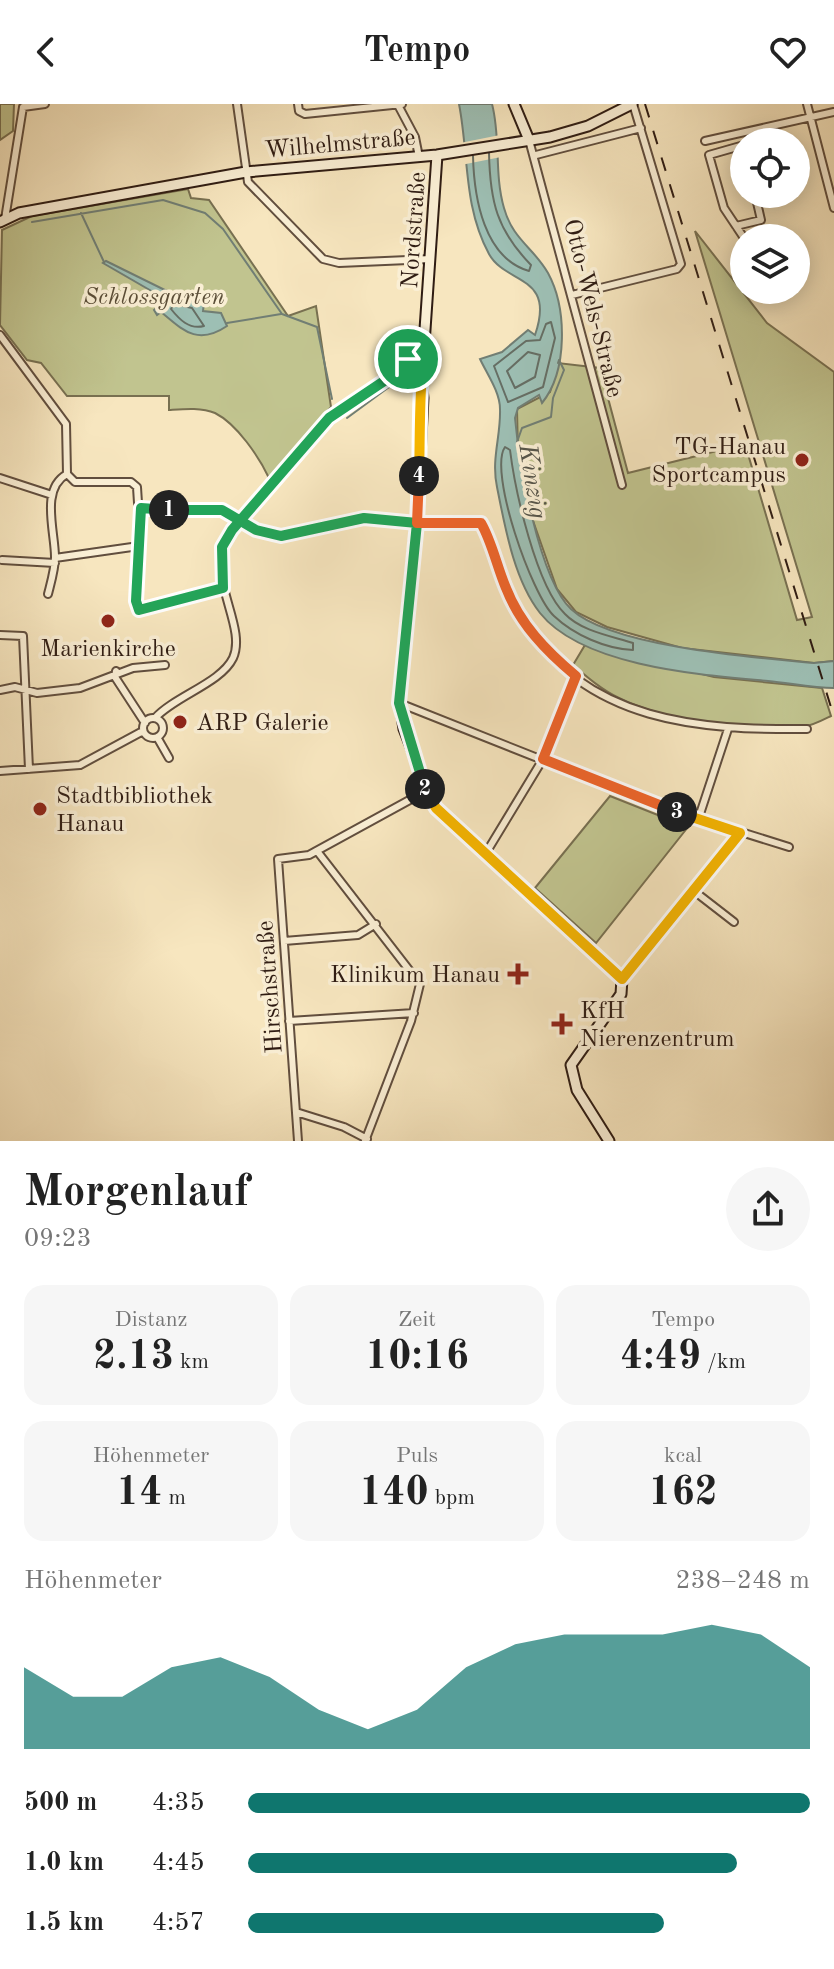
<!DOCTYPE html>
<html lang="de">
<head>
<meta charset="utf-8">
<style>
	body { margin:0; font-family:"Old Standard TT",serif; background:#f6f6f6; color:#222; height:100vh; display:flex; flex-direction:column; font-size:30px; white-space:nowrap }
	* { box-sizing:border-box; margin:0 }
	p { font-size:26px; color:#767676 }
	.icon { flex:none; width:44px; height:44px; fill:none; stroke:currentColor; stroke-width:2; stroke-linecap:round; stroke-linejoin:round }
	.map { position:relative; height:1037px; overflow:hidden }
	.drawer { display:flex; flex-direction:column; background:#fff; flex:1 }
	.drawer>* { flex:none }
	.tools { position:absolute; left:730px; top:24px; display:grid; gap:16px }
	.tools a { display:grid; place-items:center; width:80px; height:80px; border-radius:50%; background:#fff; box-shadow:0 4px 20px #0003; font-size:40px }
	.pin { position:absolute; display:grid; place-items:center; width:68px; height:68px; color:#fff; margin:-34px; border:4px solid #fff; border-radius:50%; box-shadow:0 2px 8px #0007 }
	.km { position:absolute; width:40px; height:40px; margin:-20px; border-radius:50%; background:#222; color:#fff; font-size:22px; line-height:40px; text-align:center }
	.round { display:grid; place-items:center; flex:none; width:84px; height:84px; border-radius:42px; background:#f6f6f6 }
	.summary { display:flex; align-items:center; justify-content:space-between; height:136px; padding:0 24px }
	h1 { font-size:44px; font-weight:700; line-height:60px }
	.metrics { display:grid; grid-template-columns:repeat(3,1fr); gap:12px; height:136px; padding:8px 24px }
	.metrics div { display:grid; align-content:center; border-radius:20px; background:#f6f6f6; text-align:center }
	.metrics b { font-size:40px; font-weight:700 }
	.metrics small { font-size:22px; font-weight:400 }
	.metrics p { font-size:22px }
	.chart { height:224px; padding:16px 24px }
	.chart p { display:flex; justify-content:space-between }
	.chart svg { width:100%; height:144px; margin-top:8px; fill:#0f766e; opacity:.7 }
	ul { padding:0 24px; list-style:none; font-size:26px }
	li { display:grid; grid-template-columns:128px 96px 1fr; align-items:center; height:60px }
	li i { height:20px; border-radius:10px; background:#0f766e }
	header { display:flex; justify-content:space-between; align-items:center; height:104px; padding:0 24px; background:#fff; font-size:36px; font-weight:700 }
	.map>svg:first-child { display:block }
	.green { fill:#c1c48f; stroke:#787051; stroke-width:2 }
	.water { fill:#9dbfb4; stroke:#717e74; stroke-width:2 }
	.pier { fill:#f7e6bf }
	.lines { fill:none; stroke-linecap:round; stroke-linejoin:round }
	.shore { stroke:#666e64; stroke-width:2 }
	.stream { stroke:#717e74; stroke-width:2 }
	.street-casing { stroke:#614e3e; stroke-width:10 }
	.secondary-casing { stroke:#2f1c13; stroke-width:13 }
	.street { stroke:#faefd5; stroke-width:6 }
	.secondary { stroke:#faefd5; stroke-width:9 }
	.rail { stroke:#2f1c13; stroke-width:2; stroke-dasharray:14 14; stroke-linecap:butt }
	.split-1-casing { stroke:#fff; stroke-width:16 }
	.split-2-casing { stroke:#fff; stroke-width:16 }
	.split-3-casing { stroke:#fff; stroke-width:16 }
	.split-4-casing { stroke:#fff; stroke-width:16 }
	.split-5-casing { stroke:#fff; stroke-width:16 }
	.split-1 { stroke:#22a559; stroke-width:10 }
	.split-2 { stroke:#22a559; stroke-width:10 }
	.split-3 { stroke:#f5b400; stroke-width:10 }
	.split-4 { stroke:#f0652b; stroke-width:10 }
	.split-5 { stroke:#f5b400; stroke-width:10 }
	.poi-dot { fill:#8f2418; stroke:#faefd5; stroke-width:3 }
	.labels { text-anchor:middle; stroke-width:7; stroke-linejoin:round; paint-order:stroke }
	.street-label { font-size:24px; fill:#2f1c13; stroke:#faefd5 }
	.park-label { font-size:24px; font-style:italic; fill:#5b4e38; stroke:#faefd5 }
	.poi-label { font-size:24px; fill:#2f1c13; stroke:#faefd5; text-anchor:start }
	.water-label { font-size:26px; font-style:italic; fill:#56554b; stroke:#faefd5 }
</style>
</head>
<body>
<header><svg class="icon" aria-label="back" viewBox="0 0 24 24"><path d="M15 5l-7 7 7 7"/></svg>Tempo<svg class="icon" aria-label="heart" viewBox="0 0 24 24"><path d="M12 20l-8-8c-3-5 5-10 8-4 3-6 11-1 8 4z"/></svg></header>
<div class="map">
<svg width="834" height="1037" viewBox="0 0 834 1037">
	<rect width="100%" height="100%" fill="#f7e6bf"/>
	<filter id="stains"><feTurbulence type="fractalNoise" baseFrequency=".0025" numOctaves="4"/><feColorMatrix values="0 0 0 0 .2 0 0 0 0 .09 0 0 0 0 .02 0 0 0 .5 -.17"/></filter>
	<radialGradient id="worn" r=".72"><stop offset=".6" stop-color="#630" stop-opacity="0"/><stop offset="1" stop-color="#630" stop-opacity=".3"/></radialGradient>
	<path class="green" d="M0,0H14L13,27L0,36Z
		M188,85L191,94L209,96L288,212L316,202L331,303L269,374C259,353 237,320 215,309C201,303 183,305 169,306V292H67L41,259L27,256L0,221L2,126L32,112Z
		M695,127L767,219L834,268V557L814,559L682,544L607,523L576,508L557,485L531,411L518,350L517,305L550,288L558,259L600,264L628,369L745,340L797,516L812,513Z
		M585,541L714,573L822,584L831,612C823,616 812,622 802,623C751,629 665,617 619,594C602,586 587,573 573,561Z
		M610,692L688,723L596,839L535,784Z"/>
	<path class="water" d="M459,0H492C501,34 494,70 504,104C513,136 533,143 548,169C567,204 568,267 542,299L539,291L518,304L515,314C519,358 539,475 571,505C611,543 758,554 814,559L834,557V584C812,584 790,579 768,577C703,571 583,563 540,509C514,476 505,423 497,383C491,355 501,332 500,305C500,288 487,270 480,255L502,248L528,226L535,231C556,170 506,181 489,150C463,102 469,51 459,0Z
		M106,157L183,195L204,199L203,207L221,209L227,222C196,243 181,224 161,208L157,211L154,206L159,202L160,192L103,159Z"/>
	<path class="pier" d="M500,31L501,53L461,61L460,39Z"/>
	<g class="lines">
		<path class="shore" d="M473,52C474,94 484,154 529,167L531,161C497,126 490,98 489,49
			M174,200L192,204L204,222C189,226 179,215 171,205Z
			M551,218L555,234L543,283L508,298L494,262L526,237L540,236L546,220Z
			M528,248L540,251L535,273L515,284L507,267Z
			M505,343L510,346C515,386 536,482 565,510C581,527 611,532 633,539V546C606,545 574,531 554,512C532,492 488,367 505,343Z"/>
		<path class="stream" d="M81,109L104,158
			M32,118L163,96L205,109L223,125L282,210L317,223L332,295
			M227,219L281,210
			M347,314L400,275
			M517,338L522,324L551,313L553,294L564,266L559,256L558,259"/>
		<defs>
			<path id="street" d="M237,0L248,78L323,155L339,159L431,155
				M298,0L299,7L305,10L402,0
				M807,0L834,104
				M398,1L415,33L419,53
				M529,36L622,381
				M705,37L834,8
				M744,41L709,51L724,104L744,134
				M536,51L641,24
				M5,115L23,3L45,0
				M736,122L761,116L755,90
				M572,191L677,165L681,160L633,0
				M0,231L66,320L67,370
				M67,370L75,378H131L137,383L138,399L143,405L222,406L256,426L281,432L364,414L423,419L478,418L483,421C495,453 505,487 523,517C587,619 700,626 807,625
				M0,374L52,391
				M141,404L136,497L139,506L223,484
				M55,454L139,442
				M2,456L55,459
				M48,490C51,478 55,465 55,453C55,427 40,385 67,370
				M0,531L23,532L29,665
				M116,567L115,573L145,619
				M0,586L15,583L37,589L80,584L133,564L165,561
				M399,599L661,703L789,743
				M155,614C175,592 221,579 233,554C248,521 202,470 230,428L329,314L408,261
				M143 624a10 10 0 1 1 20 0a10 10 0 1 1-20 0Z
				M157,633L169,654
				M0,667L80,661L143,627
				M698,716L728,625
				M317,747L420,880L411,917L365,1037
				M486,749L543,655L576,572
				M694,787L734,818
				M284,837L358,831L376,820
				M622,875L740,729
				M289,917L414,909
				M296,1008L344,1023L367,1035
				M298,1037L278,755L309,751L426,687"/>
			<path id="secondary" d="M514,0L529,36
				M0,118L19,109L246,68L437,51L550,33L588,22L632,0
				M418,251L423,254L424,262L412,267L408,255L418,251L424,240L437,51
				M420,266L423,294L417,411L399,592L404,625L434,702L622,875L621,890L571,961L577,986L609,1037"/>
		</defs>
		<use href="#street" class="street-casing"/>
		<use href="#secondary" class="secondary-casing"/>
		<use href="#street" class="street"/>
		<use href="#secondary" class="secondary"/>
		<path class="rail" d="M645,0L834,613"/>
	</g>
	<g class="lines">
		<defs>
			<path id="split-1" d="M169,406L141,404L136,497L139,506L223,484L222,443L232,426L329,314L408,261V255"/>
			<path id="split-2" d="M169,406H222L256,426L281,432L364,414L417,419L399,599L425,685"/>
			<path id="split-3" d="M425,685L436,704L622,875L740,729L677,708"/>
			<path id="split-4" d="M419,372L417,419H481C492,438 497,463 506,484C520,520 546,547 576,572L543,655L677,708"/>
			<path id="split-5" d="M408,255L418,251L424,259C419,270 420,352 419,372"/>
		</defs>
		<use href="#split-1" class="split-1-casing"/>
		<use href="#split-2" class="split-2-casing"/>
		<use href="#split-3" class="split-3-casing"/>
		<use href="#split-4" class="split-4-casing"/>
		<use href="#split-5" class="split-5-casing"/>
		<use href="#split-1" class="split-1"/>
		<use href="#split-2" class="split-2"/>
		<use href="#split-3" class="split-3"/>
		<use href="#split-4" class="split-4"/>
		<use href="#split-5" class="split-5"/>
	</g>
	<g class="poi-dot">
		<circle cx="802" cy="356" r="8"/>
		<circle cx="108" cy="517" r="8"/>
		<circle cx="180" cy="618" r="8"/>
		<circle cx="40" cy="705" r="8"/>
		<path d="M514 858h8v8h8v8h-8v8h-8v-8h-8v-8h8z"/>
		<path d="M558 908h8v8h8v8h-8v8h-8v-8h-8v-8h8z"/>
	</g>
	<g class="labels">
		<g class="street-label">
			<text transform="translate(340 39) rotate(-5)" y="8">Wilhelmstraße</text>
			<text transform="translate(413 126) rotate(-86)" y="8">Nordstraße</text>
			<text transform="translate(594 204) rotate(76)" y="8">Otto-Wels-Straße</text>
			<text transform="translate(269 883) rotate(-94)" y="8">Hirschstraße</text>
		</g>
		<g class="park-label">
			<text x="154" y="200">Schlossgarten</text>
		</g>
		<g class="poi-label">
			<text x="786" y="350" text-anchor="end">TG-Hanau<tspan x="786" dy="28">Sportcampus</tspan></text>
			<text x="108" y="552" text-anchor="middle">Marienkirche</text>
			<text x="196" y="626">ARP Galerie</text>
			<text x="56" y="699">Stadtbibliothek<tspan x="56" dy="28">Hanau</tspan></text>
			<text x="500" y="878" text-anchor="end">Klinikum Hanau</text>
			<text x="580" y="914">KfH<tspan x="580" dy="28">Nierenzentrum</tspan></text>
		</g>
		<g class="water-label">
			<text transform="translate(534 377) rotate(81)" y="9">Kinzig</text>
		</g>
	</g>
	<rect width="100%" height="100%" filter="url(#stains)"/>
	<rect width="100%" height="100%" fill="url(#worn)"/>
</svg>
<div class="tools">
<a><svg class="icon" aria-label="locate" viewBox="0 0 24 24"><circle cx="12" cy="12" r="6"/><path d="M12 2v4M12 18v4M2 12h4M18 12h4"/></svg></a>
<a><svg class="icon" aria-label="layers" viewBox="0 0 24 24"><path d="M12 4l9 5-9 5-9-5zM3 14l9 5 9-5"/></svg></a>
</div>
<div class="pin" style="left:408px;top:255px;background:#1e9e55"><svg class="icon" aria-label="arrive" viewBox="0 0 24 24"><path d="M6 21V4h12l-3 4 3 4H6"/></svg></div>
<b class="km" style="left:169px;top:406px">1</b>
<b class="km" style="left:425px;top:685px">2</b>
<b class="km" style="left:677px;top:708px">3</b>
<b class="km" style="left:419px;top:372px">4</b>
</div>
<section class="drawer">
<div class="summary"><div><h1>Morgenlauf</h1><p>09:23</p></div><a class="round"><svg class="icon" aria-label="share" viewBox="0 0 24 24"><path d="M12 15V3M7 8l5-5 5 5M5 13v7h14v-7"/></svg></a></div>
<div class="metrics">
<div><p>Distanz</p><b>2.13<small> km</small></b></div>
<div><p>Zeit</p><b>10:16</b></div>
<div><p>Tempo</p><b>4:49<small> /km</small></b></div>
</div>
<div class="metrics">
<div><p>Höhenmeter</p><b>14<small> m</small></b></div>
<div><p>Puls</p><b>140<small> bpm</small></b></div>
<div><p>kcal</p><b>162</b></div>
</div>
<div class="chart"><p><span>Höhenmeter</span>238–248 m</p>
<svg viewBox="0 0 160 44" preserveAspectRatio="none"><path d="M0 44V19L10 28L20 28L30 19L40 16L50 22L60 32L70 38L80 32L90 19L100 12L110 9L120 9L130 9L140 6L150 9L160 19V44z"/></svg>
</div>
<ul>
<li><b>500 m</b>4:35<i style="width:100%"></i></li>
<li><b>1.0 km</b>4:45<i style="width:87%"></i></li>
<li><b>1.5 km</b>4:57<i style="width:74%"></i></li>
</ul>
</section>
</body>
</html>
